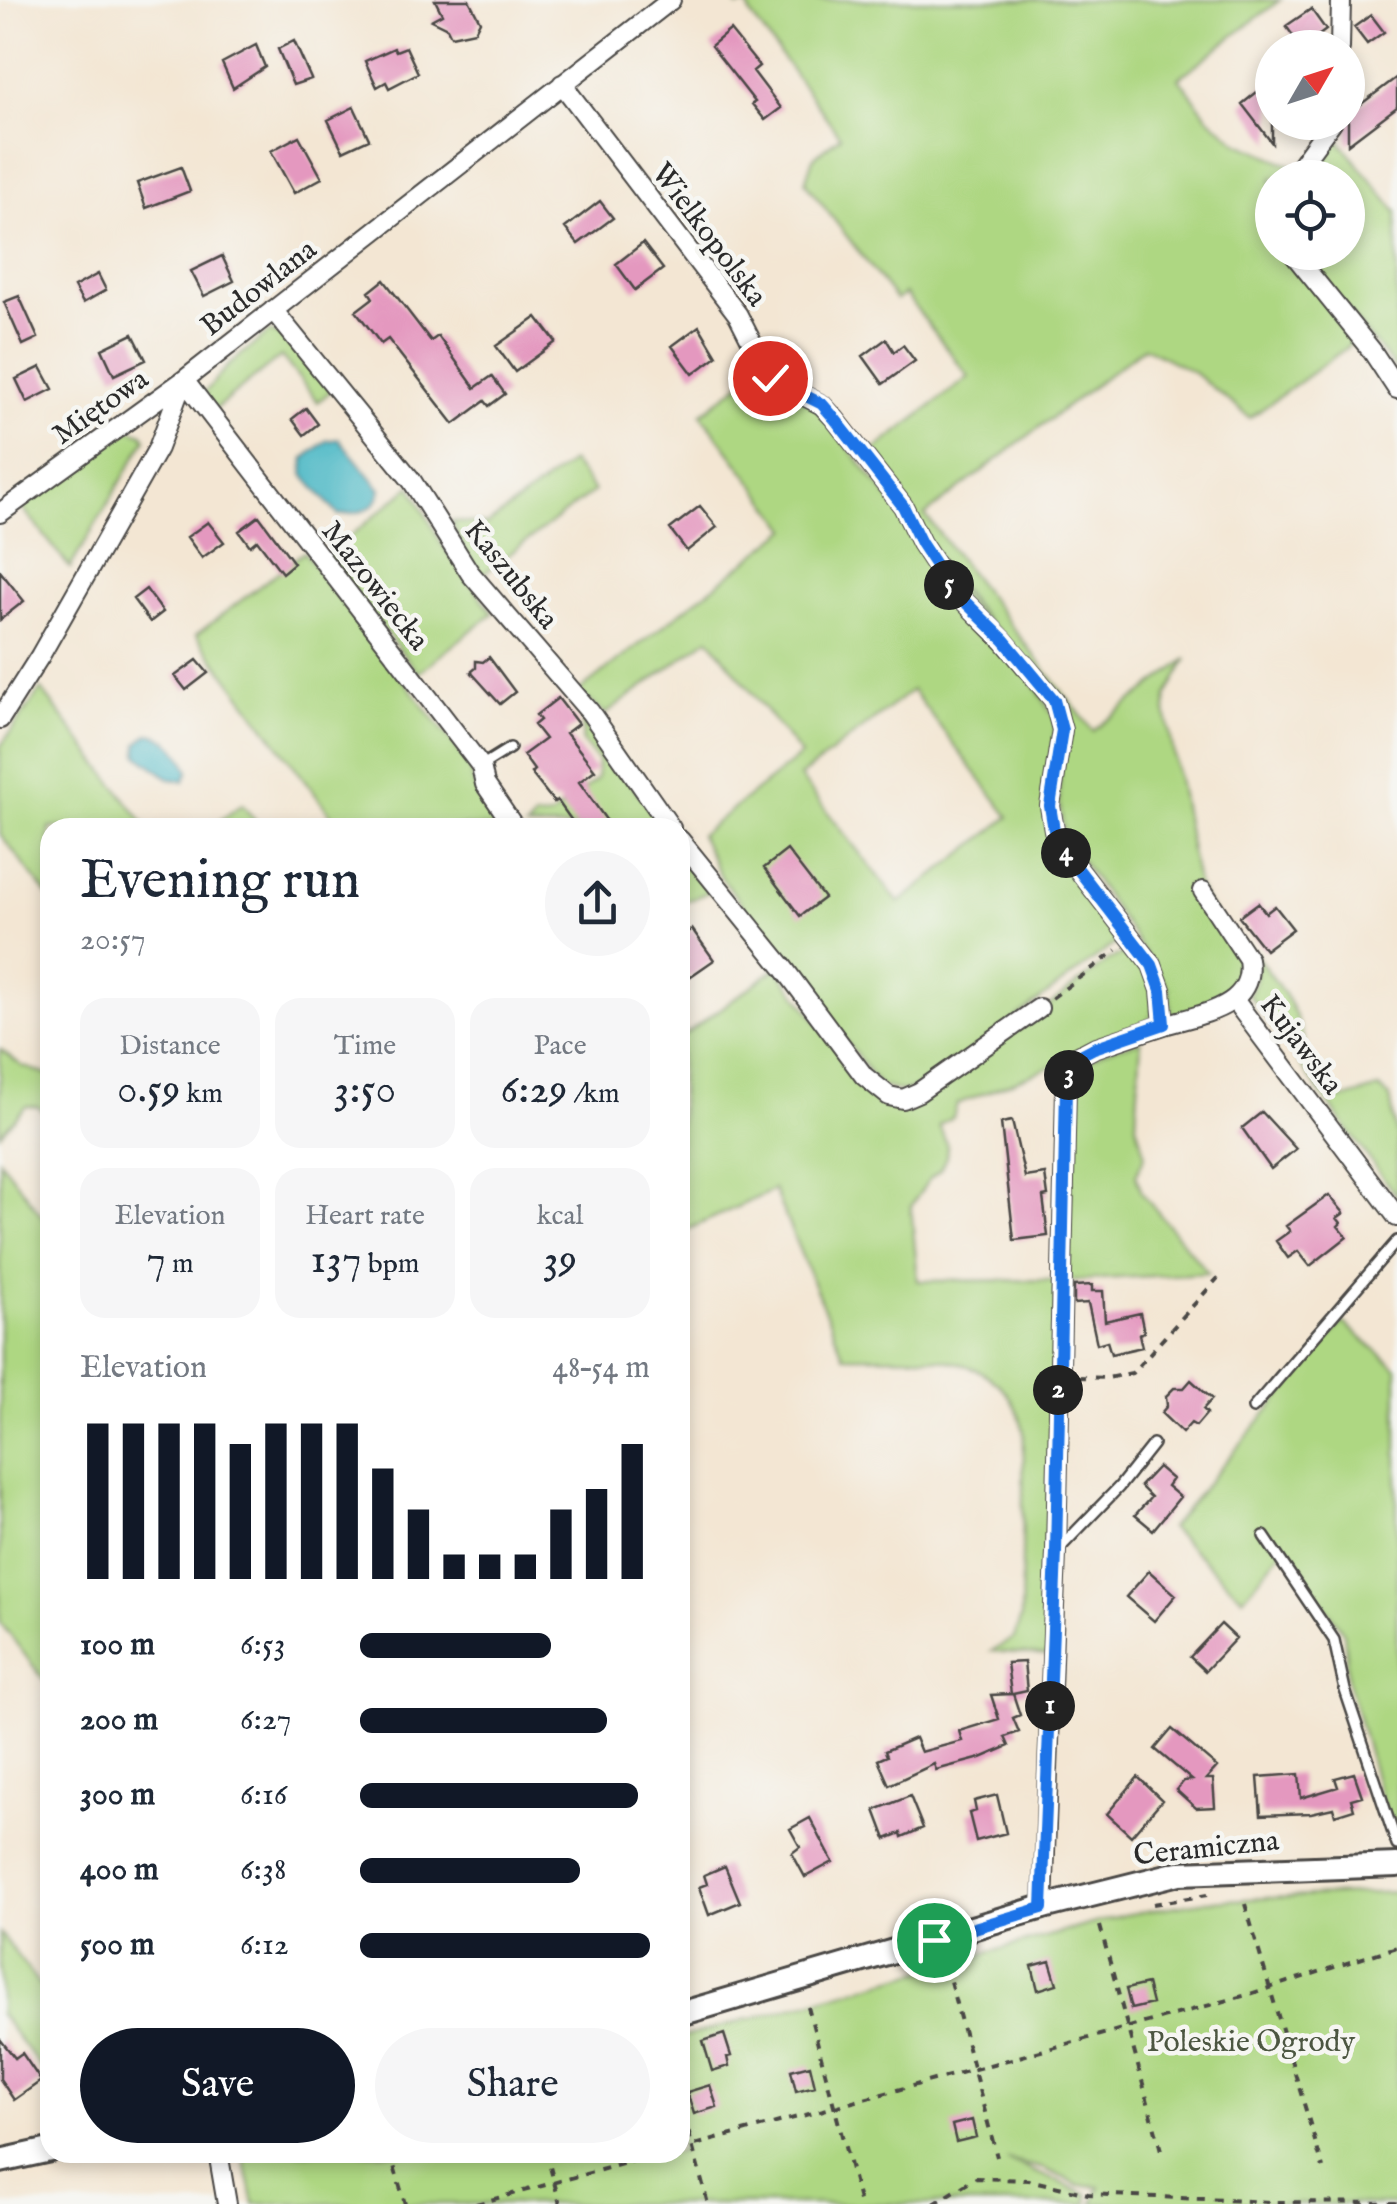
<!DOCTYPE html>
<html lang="en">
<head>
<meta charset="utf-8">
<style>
	body { margin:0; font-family:"IM FELL English",serif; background:#f6f6f7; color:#1f2937; height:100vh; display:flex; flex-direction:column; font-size:38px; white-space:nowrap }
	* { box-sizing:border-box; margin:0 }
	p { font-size:32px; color:#747a83 }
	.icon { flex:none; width:55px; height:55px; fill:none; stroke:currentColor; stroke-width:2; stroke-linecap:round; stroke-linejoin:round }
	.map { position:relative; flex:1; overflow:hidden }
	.side { position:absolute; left:40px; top:818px; width:650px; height:1345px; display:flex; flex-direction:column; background:#fff; border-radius:30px; box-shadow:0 5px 15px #0003 }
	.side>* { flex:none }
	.needle { width:65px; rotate:51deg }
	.fabs { position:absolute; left:1255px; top:30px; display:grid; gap:20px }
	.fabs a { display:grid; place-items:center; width:110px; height:110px; border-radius:50%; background:#fff; box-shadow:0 5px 15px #0003; font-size:50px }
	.pin { position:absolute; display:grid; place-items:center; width:85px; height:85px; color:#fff; margin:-42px; border:5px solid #fff; border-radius:50%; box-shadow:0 2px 10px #0007 }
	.km { position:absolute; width:50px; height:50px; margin:-25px; border-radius:50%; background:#222; color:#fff; font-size:28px; line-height:50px; text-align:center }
	.round { display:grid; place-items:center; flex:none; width:105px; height:105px; border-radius:52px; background:#f6f6f7 }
	.head { display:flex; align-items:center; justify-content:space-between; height:170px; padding:0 40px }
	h1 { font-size:55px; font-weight:600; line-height:75px }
	.stats { display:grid; grid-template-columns:repeat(3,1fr); gap:15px; height:170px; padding:10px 40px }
	.stats div { display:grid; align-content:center; border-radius:25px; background:#f6f6f7; text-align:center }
	.stats b { font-size:42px; font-weight:600 }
	.stats small { font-size:28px; font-weight:400 }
	.stats p { font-size:28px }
	.chart { height:280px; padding:20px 40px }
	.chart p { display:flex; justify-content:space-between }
	.chart svg { width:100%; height:180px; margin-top:10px; stroke:#111827; stroke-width:6 }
	.action { display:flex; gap:20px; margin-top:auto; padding:20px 40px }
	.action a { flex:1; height:115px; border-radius:60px; background:#111827; color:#fff; font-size:40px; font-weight:600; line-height:115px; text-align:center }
	.action a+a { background:#f6f6f7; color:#1f2937 }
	ul { padding:0 40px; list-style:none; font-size:32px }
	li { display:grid; grid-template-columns:160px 120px 1fr; align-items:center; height:75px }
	li i { height:25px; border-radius:12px; background:#111827 }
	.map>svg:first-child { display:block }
	.green { fill:#aed782; stroke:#6c8156; stroke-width:2.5; fill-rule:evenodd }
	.water { fill:#4ab7c5; stroke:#3a7178; stroke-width:2.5 }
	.building { fill:#e498bf }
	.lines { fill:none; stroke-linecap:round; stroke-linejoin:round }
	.service-casing { stroke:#494744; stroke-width:14 }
	.minor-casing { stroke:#494744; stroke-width:22 }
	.tertiary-casing { stroke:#494744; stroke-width:28 }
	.path { stroke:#494744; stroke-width:4; stroke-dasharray:8 8; stroke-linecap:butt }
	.service { stroke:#fff; stroke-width:9 }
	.minor { stroke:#fff; stroke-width:18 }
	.tertiary { stroke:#fff; stroke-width:22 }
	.route-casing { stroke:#fff; stroke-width:20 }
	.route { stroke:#1a73e8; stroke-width:12 }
	.labels { text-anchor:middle; stroke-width:9; stroke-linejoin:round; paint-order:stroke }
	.street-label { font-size:30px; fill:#2b2b2b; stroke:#f6f6f2 }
	.park-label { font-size:30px; fill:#4c5641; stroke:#f6f6f2 }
</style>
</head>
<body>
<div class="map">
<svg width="1397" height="2204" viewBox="0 0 1397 2204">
	<rect width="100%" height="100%" fill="#f6f6f2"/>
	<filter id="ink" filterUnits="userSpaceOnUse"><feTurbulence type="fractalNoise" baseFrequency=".01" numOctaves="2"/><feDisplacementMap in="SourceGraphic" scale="20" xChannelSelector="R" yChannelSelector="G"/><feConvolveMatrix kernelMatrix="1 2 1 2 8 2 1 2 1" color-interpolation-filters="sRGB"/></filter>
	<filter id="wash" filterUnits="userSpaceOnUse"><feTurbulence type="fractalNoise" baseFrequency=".0048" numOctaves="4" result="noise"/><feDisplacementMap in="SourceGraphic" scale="40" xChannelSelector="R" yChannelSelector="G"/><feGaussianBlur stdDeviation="2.25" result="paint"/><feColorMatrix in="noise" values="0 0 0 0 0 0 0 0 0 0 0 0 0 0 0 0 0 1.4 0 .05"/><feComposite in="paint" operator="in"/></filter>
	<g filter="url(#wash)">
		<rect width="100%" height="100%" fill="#f3e6d3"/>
		<path class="green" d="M732,0H1280L1179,78L1208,117L1239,143L1293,166L1285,177L1272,178V252L1288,253L1357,340L1250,418L1193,372L1144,347L925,515L1093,731L1187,659L1167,695L1166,711L1197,884L1203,897L1235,944L1244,977L1227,998L1172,1018L1169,988L1066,838C1054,799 1061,763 1067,724L955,586L868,455L969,377L905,294L896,300L805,182L813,158L840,136L751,15L748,5L738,7Z
			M1337,138L1397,212V371L1300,253L1348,252V178H1298L1314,157Z
			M269,332L284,336L332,390L318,402L281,356L214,410L202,395L229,365Z
			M758,370L816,407L1021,664L1056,720L1046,816L1128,940L1113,945L929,1083L903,1092L880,1086L721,877L700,835L801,755L709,638L606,714L578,692L788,529L701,414ZM912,690L1009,817L899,903L800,777Z
			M129,429L143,434L146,439L70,568L18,502Z
			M571,462L594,491L480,576L465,553L451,521L487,525Z
			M411,486L441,543L493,613L418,673L326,556Z
			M304,552L469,764L475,788L504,827H340L196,635Z
			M41,689L147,827L50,828V898L0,834V747Z
			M583,718L664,827L526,828L535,818L550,817L597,779L598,761L582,742Z
			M242,804L260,827H212Z
			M680,849L712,890L693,899L680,901Z
			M1252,950C1266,969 1283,989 1293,1010C1310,1042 1304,1083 1335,1101L1379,1088L1390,1097L1397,1137V1197L1249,995C1259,979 1255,967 1252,950Z
			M1123,954L1145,965C1151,987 1163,1008 1144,1024L1067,1056L1060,1063L957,1104L953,1117L939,1125L947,1146L946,1157L940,1170L929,1179L911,1206L918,1281L1057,1280L1049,1656L992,1651L1014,1638L1021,1617L1024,1433C1006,1344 914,1358 844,1356L774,1190L680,1233V1038L777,968L866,1087L878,1098L902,1106L1025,1024L1110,959Z
			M1141,1041L1136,1124L1145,1155L1136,1175L1142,1193L1208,1273L1065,1281L1077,1086C1086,1050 1110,1049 1141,1041Z
			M0,1049L22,1066L50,1076V1119L39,1107L26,1106L0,1134Z
			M0,1160L50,1227V1688L0,1622Z
			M1343,1322L1397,1368V1845H1394L1348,1682L1344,1633L1284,1549L1243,1598L1170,1528Z
			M1397,1892V2204H1093L1100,2186L1079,2185L1045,2169L1007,2160L1088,2194V2204H254L243,2153L680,2152V2038L1124,1915L1206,1901Z
			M0,1933L50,1999V2080L0,2014Z"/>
		<path class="water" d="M339,439L381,489C377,513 356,513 338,515L303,474L305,458L326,441Z
			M149,734C169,735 182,754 189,771L184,781L170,779L138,755V743Z"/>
		<g id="blocks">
			<path class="building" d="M435,0H469L480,21L475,31L451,36L447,28L431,20L442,14Z
				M1311,9L1326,30L1302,48L1286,26Z
				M1371,15L1384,32L1367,44L1354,27Z
				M730,30L759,66L753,71L781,108L765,120L752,104L755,102L711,46Z
				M294,41L311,79L293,85L278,49Z
				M256,45L265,67L233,88L222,63Z
				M406,47L418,73L389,88L386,82L377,87L365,61L394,48L396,51Z
				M1397,77V107L1348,144V114Z
				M1272,80V143L1242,104Z
				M354,107L369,139L343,151L328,120Z
				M299,136L322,178L294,193L271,151Z
				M181,167L190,191L146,208L137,183Z
				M600,201L613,218L578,244L565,228Z
				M643,243L663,269L635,290L616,264Z
				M222,256L234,281L204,296L191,271Z
				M98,274L106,290L83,303L74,287Z
				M384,280L431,341L438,336L475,388L492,376L505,394L489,406L485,401L454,424L388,339L381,344L356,311L373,298L369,292Z
				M19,296L38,338L23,345L4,302Z
				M537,317L556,342L515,372L496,346Z
				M699,326L717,356L693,374L672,346Z
				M133,334L146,360L114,375L102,349Z
				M886,339L894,352L903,345L915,361L883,384L863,356Z
				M41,367L53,389L27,402L16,379Z
				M306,408L318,424L304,435L292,419Z
				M700,506L717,527L687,551L670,529Z
				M259,516L294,563L282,573L257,540L250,546L239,531Z
				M208,522L224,542L202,558L187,537Z
				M0,571L24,601L0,620Z
				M146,589L163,612L150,622L133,599Z
				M489,657L515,692L500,704L471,672L476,668V661L483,662Z
				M197,660L208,673L186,690L175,676Z
				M558,698L578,724L566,733L595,770L579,782L612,828H577L557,800L554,802L531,773L534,770L523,755L545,739L534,725L540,720L536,715Z
				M787,850L824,898L800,916L764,868Z
				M1258,903L1266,913L1275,906L1293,929L1265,950L1239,917Z
				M692,929L714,960L688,978L680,967V938Z
				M1262,1112L1296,1149L1271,1169L1242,1128Z
				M1012,1121L1025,1177L1045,1174L1048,1196L1043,1197L1048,1236L1014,1240L1001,1123Z
				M1329,1195L1344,1213L1337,1218L1341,1223L1338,1226L1347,1237L1310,1266L1298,1251L1288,1258L1276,1241L1290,1231L1286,1226Z
				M1092,1285V1291H1103L1105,1321L1140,1313L1144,1332L1139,1334L1142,1347L1111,1354L1107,1341L1097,1344L1088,1303L1074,1304V1286Z
				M1191,1380L1212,1399L1203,1409L1207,1413L1196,1426L1191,1423L1182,1433L1161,1413L1167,1406L1166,1396L1174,1388H1184Z
				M1158,1467L1172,1479L1167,1486L1180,1497L1153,1530L1135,1515L1151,1497L1140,1486Z
				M1149,1571L1176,1595L1154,1621L1126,1597Z
				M1221,1624L1236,1638L1205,1671L1190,1657Z
				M1024,1662L1027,1691L1013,1694L1020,1715L1013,1718L1019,1732L1005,1737L1009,1746L981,1758L936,1770L934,1764L889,1785L878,1760L887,1756L885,1751L915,1738L921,1752L962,1741L959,1731L999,1719L991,1695L1011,1694L1007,1663Z
				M1172,1729L1217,1767L1206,1779H1213L1215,1807L1196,1808L1176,1790L1184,1781L1192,1780L1155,1749Z
				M1354,1773L1362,1796L1351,1799L1354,1809L1335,1815L1333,1808L1311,1813L1261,1815L1258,1777L1299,1774L1301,1798L1338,1787L1335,1778Z
				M1138,1777L1162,1800L1131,1836L1107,1814Z
				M997,1795L1006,1833L976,1841L969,1813L976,1811L974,1801Z
				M910,1796L923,1828L902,1837L901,1833L886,1839L875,1810Z
				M810,1818L833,1862L805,1877L792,1853L800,1847L790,1829Z
				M725,1866L740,1902L709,1915L699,1887L707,1884L704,1875Z
				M1050,1961L1057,1984L1038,1990L1032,1966Z
				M1147,1984L1152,2004L1131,2009L1126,1989Z
				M724,2034L731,2056L727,2057L729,2066L712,2071L703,2041Z
				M0,2039L15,2058L22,2053L41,2081L14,2100L0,2079Z
				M810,2065L815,2086L796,2091L791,2070Z
				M710,2085L717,2107L694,2114L687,2092Z
				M972,2120L976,2137L956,2142L952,2125Z"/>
		</g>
	</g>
	<g filter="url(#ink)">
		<use href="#blocks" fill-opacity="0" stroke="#494744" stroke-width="2.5"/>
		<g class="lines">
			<defs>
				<path id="service" d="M481,766L510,748
					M1253,1408L1397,1241
					M1264,1536L1334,1640L1345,1690L1397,1845
					M1058,1550L1119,1487L1153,1444"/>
				<path id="minor" d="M1340,48L1341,0
					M562,84L738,315L770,378L822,405L835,419L903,506L921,543L950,587L1004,641L1054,700L1062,730L1050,806L1054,830L1061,847L1152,965L1161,990L1164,1025L1094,1048L1073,1059L1066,1088L1056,1552L1043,1907
					M1291,178L1332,122
					M1292,252L1372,351L1397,389
					M273,310L412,481L470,573L590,712L671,828
					M184,380L481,766L485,784L515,828
					M0,513L184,380L671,0
					M0,719L40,656L158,448L183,381
					M680,840L783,967L864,1076L889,1096L903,1099L919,1092L1039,1008
					M1235,1001L1397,1217
					M1164,1025C1200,1014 1256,1008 1248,959L1203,891
					M218,2152L227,2204"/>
				<path id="tertiary" d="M680,2014L1043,1907L1179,1873L1397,1865
					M0,2161L50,2150"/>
			</defs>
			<use href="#service" class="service-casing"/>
			<use href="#minor" class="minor-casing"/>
			<use href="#tertiary" class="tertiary-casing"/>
			<path class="path" d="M1052,998L1117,950
				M1078,1377L1107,1378L1132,1373L1218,1278
				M1153,1904L1207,1895
				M1245,1904L1323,2168
				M1100,1926L1162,2154
				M946,1966L997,2157
				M808,2007L860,2204
				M680,2101L708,2204
				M680,2149L1247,1995L1397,1947
				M390,2152L405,2204
				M546,2152L560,2204
				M68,2162L114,2152
				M476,2204L666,2152
				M934,2204L976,2178L1029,2180L1088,2194L1271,2202L1397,2203"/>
			<use href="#service" class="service"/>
			<use href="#minor" class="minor"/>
			<use href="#tertiary" class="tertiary"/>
		</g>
	</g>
	<g class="lines" filter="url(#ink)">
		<defs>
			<path id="route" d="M770,378L822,404L835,419L903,506L921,543L950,587L1004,640L1054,700L1062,730L1050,806L1054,830L1061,847L1152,965L1161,990L1164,1024L1094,1048L1073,1059L1066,1088L1056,1552L1042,1908L934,1940"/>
		</defs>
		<use href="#route" class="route-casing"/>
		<use href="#route" class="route"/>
	</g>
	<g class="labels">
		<g class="street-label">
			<text transform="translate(710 234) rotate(53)" y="10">Wielkopolska</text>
			<text transform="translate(258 287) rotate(-38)" y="10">Budowlana</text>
			<text transform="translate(100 406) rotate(-35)" y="10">Miętowa</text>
			<text transform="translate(512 574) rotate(51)" y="10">Kaszubska</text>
			<text transform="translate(376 585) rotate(52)" y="10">Mazowiecka</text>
			<text transform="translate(1302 1044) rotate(53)" y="10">Kujawska</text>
			<text transform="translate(1206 1847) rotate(-6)" y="10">Ceramiczna</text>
		</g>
		<g class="park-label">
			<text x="1251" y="2051">Poleskie Ogrody</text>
		</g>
	</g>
</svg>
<div class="fabs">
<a><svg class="needle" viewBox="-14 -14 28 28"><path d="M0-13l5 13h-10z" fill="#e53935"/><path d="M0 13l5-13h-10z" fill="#747a83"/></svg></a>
<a><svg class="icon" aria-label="locate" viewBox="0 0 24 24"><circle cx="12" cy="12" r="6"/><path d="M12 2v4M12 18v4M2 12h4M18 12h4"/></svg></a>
</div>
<div class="pin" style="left:934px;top:1940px;background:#1e9e55"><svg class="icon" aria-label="arrive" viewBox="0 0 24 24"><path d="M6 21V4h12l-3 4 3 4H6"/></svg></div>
<div class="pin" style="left:770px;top:378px;background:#d93025"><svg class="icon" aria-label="check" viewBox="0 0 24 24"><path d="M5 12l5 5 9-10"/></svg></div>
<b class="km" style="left:1050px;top:1706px">1</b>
<b class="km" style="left:1058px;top:1390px">2</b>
<b class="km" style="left:1069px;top:1075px">3</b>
<b class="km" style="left:1066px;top:853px">4</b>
<b class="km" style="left:949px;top:585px">5</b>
<section class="side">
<div class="head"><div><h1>Evening run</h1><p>20:57</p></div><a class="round"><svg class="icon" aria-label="share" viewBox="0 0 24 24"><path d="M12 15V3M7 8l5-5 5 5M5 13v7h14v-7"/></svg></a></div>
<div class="stats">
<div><p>Distance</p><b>0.59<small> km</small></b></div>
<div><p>Time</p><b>3:50</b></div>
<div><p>Pace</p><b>6:29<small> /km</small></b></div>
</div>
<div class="stats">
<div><p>Elevation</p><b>7<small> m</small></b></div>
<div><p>Heart rate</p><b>137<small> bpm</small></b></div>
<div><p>kcal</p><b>39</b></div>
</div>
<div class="chart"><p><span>Elevation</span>48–54 m</p>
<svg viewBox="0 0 160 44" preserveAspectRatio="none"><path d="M5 44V6M15 44V6M25 44V6M35 44V6M45 44V11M55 44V6M65 44V6M75 44V6M85 44V17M95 44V27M105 44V38M115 44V38M125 44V38M135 44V27M145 44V22M155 44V11"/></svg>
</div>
<ul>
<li><b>100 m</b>6:53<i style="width:66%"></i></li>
<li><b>200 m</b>6:27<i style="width:85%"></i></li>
<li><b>300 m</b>6:16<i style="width:96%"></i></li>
<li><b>400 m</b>6:38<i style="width:76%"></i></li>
<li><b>500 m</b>6:12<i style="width:100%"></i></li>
</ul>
<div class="action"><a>Save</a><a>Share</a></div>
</section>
</div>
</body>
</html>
